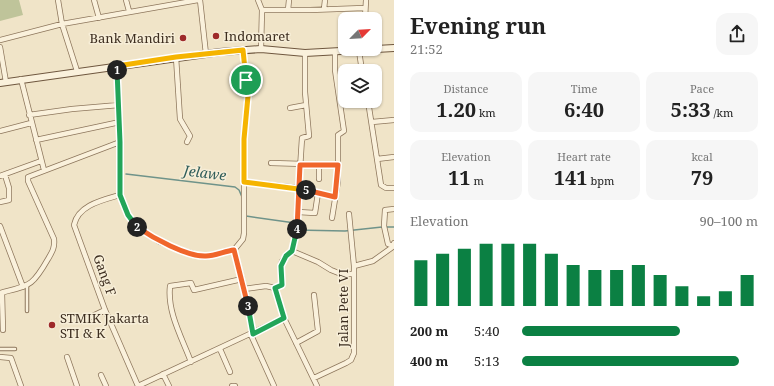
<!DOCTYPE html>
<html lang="en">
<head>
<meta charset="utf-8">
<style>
	body { margin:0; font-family:"Noto Serif",serif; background:#f6f6f6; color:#222; height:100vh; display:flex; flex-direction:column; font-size:15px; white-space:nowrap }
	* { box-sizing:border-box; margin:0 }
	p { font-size:13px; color:#767676 }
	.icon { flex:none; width:22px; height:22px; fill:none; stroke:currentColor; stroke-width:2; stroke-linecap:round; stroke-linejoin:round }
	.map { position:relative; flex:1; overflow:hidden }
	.sheet { display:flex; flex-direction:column; background:#fff; width:380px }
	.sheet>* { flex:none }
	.needle { width:26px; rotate:66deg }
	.controls { position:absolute; left:338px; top:12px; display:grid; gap:8px }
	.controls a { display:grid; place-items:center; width:44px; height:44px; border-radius:8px; background:#fff; box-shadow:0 1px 3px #0004; font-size:20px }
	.pin { position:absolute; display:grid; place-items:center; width:34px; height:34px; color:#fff; margin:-17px; border:2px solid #fff; border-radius:50%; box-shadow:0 1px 4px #0007 }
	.km { position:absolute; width:20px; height:20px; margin:-10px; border-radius:50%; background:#222; color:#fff; font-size:11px; line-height:20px; text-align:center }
	.round { display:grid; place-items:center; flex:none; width:42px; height:42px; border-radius:12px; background:#f6f6f6 }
	.summary { display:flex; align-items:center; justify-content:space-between; height:68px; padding:0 16px }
	h1 { font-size:22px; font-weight:700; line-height:30px }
	.stats { display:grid; grid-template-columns:repeat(3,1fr); gap:6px; height:68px; padding:4px 16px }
	.stats div { display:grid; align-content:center; border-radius:10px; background:#f6f6f6; text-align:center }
	.stats b { font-size:20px; font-weight:700 }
	.stats small { font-size:11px; font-weight:400 }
	.stats p { font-size:11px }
	.chart { height:112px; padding:8px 16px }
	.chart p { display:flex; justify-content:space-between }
	.chart svg { width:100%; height:72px; margin-top:4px; stroke:#0b8043; stroke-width:6 }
	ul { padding:0 16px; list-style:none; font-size:13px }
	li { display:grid; grid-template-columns:64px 48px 1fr; align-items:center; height:30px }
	li i { height:10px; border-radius:5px; background:#0b8043 }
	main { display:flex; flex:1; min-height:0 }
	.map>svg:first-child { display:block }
	.cemetery { fill:#bfc49a }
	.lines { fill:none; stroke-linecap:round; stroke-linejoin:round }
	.stream { stroke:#6f938a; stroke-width:1.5 }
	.lane-casing { stroke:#8d765c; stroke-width:4.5 }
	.street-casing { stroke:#8d765c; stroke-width:6 }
	.secondary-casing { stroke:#6f573f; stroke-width:8 }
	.lane { stroke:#faf1dc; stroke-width:2.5 }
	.street { stroke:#faf1dc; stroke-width:4.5 }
	.secondary { stroke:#faf1dc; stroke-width:6 }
	.split-1-casing { stroke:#fff; stroke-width:8 }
	.split-2-casing { stroke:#fff; stroke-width:8 }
	.split-3-casing { stroke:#fff; stroke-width:8 }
	.split-4-casing { stroke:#fff; stroke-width:8 }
	.split-5-casing { stroke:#fff; stroke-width:8 }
	.split-6-casing { stroke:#fff; stroke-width:8 }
	.split-1 { stroke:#f5b400; stroke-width:5 }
	.split-2 { stroke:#22a559; stroke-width:5 }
	.split-3 { stroke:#f0652b; stroke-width:5 }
	.split-4 { stroke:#22a559; stroke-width:5 }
	.split-5 { stroke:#f0652b; stroke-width:5 }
	.split-6 { stroke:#f5b400; stroke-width:5 }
	.poi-dot { fill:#9e2a2b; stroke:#f7eed8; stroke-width:1.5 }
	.labels { text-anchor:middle; stroke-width:3; stroke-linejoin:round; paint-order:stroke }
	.poi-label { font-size:13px; fill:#3d2e20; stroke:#f7eed8; text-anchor:start }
	.street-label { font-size:13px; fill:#3d2e20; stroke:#f7eed8 }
	.water-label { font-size:14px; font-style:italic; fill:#2f5d5a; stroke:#f7eed8 }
</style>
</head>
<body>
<main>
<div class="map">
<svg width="394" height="386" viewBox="0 0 394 386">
	<rect width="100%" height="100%" fill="#f0e4c8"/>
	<path class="cemetery" d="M0,0H19L23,15L0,21Z"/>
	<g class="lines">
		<path class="stream" d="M126,174L235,187L239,190L242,197
			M246,216L295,223
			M386,227H394
			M296,230L345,231L382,227"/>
		<defs>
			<path id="lane" d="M27,286V311
				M0,349H15"/>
			<path id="street" d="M58,0L62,24L77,71
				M94,0L99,18
				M126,0L129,11
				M200,0L206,54
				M258,0L262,10L261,49
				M324,9L325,0
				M262,10H310L364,8
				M288,10L289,0
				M365,19L366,0
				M0,40L62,24L198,0
				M0,47L6,82
				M359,51L362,71
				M176,57L180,119L190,136L187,142
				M117,66L120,142L119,186L120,195L128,215L138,228L160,242L175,248L204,257L234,250
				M21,79L44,170
				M368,101L381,185L386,188H394
				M290,108L306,105
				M29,115L72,109L119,105
				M372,122L394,120
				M0,131L31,123
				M36,140L120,122
				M377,159L394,157
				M271,163L338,165
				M319,165V179
				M0,176L41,161
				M244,182L299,188L335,197
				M120,195C103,200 78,205 74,225L105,310L138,386
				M0,202L9,200V188L5,175
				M394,209L385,210L384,226L388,244L393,246L394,243
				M298,212L315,213L318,193
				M332,218L338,181V135L344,131L335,70V52
				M0,226L23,287
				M234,250L243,239L244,233V139L248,91L244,75L243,50
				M234,250L244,287L253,334
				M292,251L318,262L331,270L341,274H353
				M354,266L373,261L394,246
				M275,288L282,285L281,266L282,261L292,251L296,231L302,138L309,136L305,92V53
				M244,289L266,286L275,288L284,318L317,386
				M0,293C30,285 32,287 48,259C52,252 55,248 54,239L28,181V177L120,142
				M2,293L3,330
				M82,321L105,310
				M251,335L274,386
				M296,343L318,331L314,295
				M220,349L230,372
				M0,357L11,358L21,386
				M67,357L77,386
				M191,362C182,338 167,312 170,286L191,283L194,290L242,279
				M163,374L169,386
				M101,375L106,386
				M314,378L346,363L351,360L354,353V266L349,214
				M138,386L284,318
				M232,386H235"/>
			<path id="secondary" d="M0,83L220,52L261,49L305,53L394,48"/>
		</defs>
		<use href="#lane" class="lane-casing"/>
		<use href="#street" class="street-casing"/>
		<use href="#secondary" class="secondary-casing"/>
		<use href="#lane" class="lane"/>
		<use href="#street" class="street"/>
		<use href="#secondary" class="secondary"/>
	</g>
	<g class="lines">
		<defs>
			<path id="split-1" d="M117,70V66L176,57L243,50L246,80"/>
			<path id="split-2" d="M117,70L120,142V195L128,215L137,227"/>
			<path id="split-3" d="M137,227C153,238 187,257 206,256C215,256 225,251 234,250L248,306"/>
			<path id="split-4" d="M248,306L253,334L284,318L275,288L282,285L281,266L286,256L292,251L297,229"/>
			<path id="split-5" d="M297,229L300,165H338L335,197L306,190"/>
			<path id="split-6" d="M246,80L248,96L244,139V182L306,190"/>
		</defs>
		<use href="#split-1" class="split-1-casing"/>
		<use href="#split-2" class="split-2-casing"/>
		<use href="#split-3" class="split-3-casing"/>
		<use href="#split-4" class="split-4-casing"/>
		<use href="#split-5" class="split-5-casing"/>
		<use href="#split-6" class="split-6-casing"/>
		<use href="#split-1" class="split-1"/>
		<use href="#split-2" class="split-2"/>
		<use href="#split-3" class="split-3"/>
		<use href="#split-4" class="split-4"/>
		<use href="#split-5" class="split-5"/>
		<use href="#split-6" class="split-6"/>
	</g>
	<g class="poi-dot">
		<circle cx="216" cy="36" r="4"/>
		<circle cx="183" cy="38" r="4"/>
		<circle cx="52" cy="325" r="4"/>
	</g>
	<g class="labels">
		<g class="poi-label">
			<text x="224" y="41">Indomaret</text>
			<text x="175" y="43" text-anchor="end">Bank Mandiri</text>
			<text x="60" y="323">STMIK Jakarta<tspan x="60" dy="15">STI &amp; K</tspan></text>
		</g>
		<g class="street-label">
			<text transform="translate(105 275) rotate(70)" y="5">Gang F</text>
			<text transform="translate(343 308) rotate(-90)" y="5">Jalan Pete VI</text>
		</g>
		<g class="water-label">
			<text transform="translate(205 173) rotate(7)" y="5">Jelawe</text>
		</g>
	</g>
</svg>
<div class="controls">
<a><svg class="needle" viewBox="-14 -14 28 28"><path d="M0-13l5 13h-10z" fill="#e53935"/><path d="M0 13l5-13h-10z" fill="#767676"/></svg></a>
<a><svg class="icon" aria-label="layers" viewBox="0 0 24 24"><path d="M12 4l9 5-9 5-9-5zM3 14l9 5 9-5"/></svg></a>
</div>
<div class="pin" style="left:246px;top:80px;background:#1e9e55"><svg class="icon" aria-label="arrive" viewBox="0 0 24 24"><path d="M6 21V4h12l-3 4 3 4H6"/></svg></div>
<b class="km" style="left:117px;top:70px">1</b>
<b class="km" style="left:137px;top:227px">2</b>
<b class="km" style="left:248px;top:306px">3</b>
<b class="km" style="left:297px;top:229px">4</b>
<b class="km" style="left:306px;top:190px">5</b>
</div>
<section class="sheet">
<div class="summary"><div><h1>Evening run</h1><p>21:52</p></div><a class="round"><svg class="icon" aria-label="share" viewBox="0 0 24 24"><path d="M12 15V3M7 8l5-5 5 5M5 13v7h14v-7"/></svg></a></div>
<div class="stats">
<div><p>Distance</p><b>1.20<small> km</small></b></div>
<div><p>Time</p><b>6:40</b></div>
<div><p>Pace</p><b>5:33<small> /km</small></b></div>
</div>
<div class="stats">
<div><p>Elevation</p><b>11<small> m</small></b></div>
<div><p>Heart rate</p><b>141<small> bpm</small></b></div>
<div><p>kcal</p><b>79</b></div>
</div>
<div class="chart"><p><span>Elevation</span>90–100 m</p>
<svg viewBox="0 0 160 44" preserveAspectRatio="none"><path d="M5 44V16M15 44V12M25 44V9M35 44V6M45 44V6M55 44V6M65 44V12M75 44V19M85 44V22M95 44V22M105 44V19M115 44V25M125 44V32M135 44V38M145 44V35M155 44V25"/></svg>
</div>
<ul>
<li><b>200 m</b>5:40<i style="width:67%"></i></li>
<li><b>400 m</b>5:13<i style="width:92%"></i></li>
</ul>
</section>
</main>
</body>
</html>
